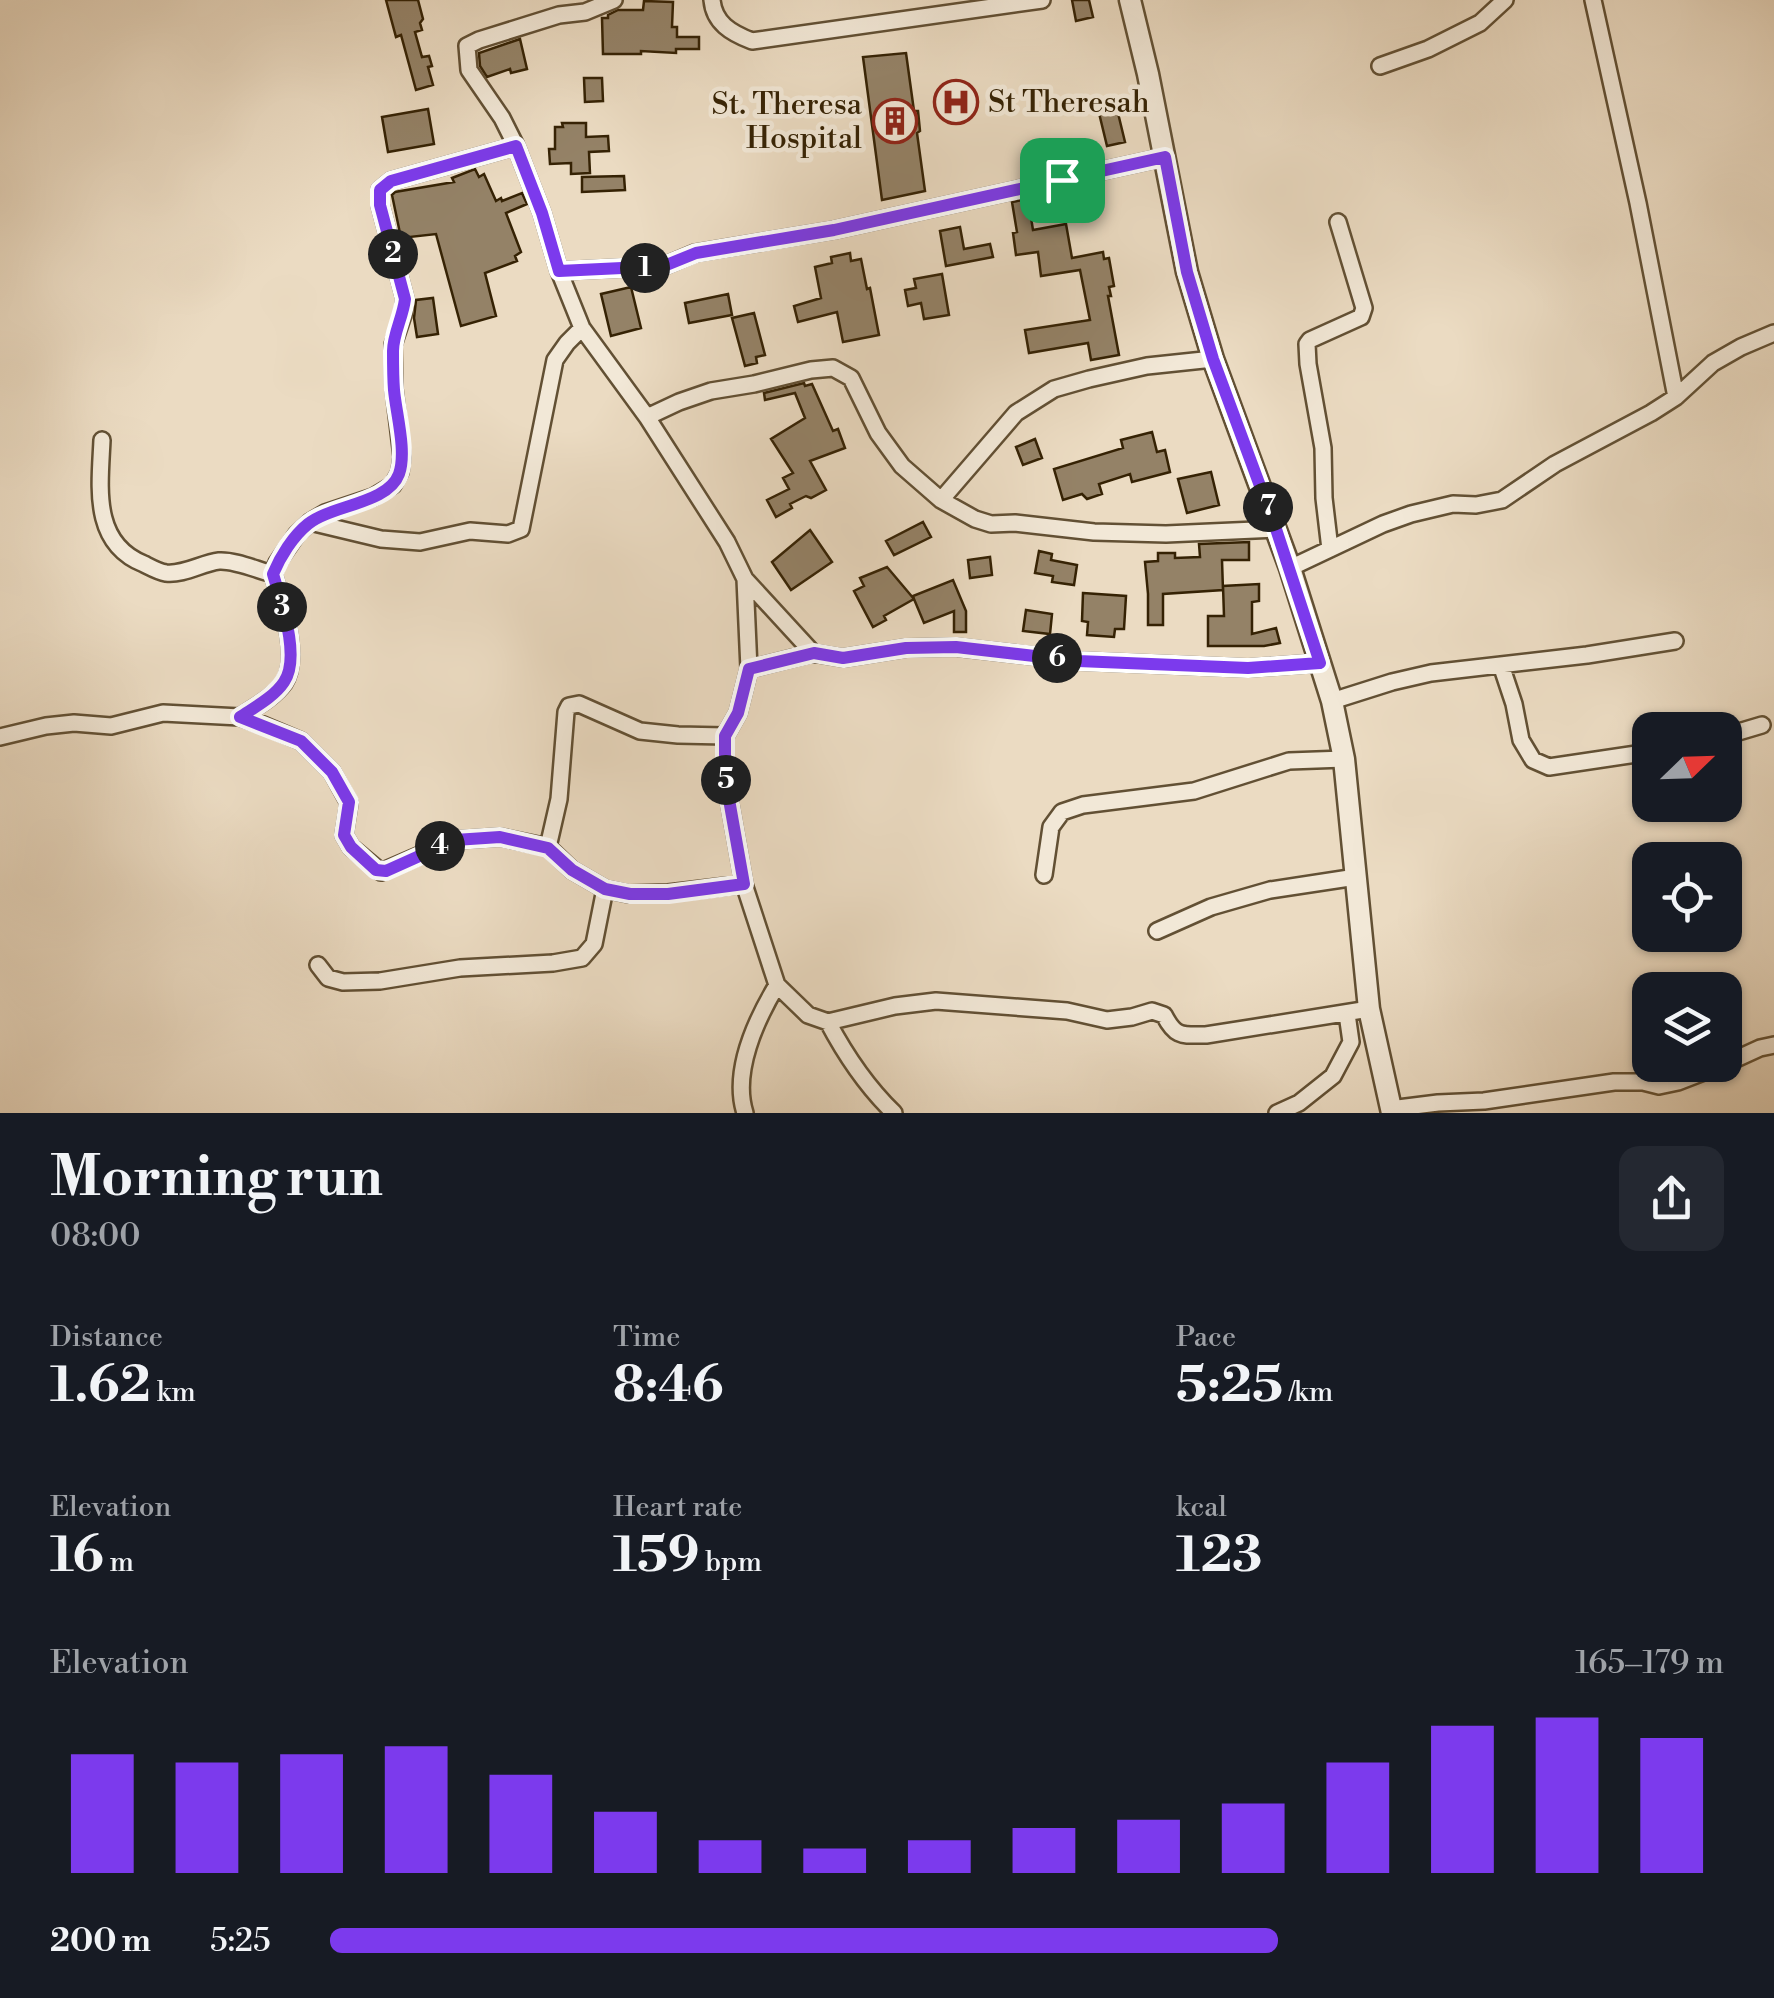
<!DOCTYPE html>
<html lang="en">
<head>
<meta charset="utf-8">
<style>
	body { margin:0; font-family:"Libre Bodoni",serif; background:#242831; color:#f1f3f6; height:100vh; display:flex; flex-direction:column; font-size:38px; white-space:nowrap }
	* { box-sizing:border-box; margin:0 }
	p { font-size:32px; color:#9ea1a6 }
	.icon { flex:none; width:55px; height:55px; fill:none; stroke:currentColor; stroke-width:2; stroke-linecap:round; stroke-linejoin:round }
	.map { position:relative; height:1113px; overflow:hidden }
	.details { display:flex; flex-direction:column; background:#171b24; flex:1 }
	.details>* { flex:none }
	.needle { width:65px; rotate:67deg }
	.controls { position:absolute; left:1632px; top:712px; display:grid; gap:20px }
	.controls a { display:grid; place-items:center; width:110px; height:110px; border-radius:20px; background:#171b24; box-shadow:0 2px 8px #0004; font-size:50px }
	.pin { position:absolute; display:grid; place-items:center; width:85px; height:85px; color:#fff; margin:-42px; border-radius:20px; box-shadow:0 5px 15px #0006 }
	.km { position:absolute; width:50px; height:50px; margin:-25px; border-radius:50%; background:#222; color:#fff; font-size:28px; line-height:50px; text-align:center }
	.round { display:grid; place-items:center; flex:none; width:105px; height:105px; border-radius:20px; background:#242831 }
	.overview { display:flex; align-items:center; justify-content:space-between; height:170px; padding:0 50px }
	h1 { font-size:55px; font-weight:800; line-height:75px }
	.stats { display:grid; grid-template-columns:repeat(3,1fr); gap:15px; height:170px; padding:10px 50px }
	.stats div { display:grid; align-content:center }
	.stats b { font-size:50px; font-weight:800 }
	.stats small { font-size:28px; font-weight:400 }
	.stats p { font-size:28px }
	.chart { height:280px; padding:20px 50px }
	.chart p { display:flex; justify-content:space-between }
	.chart svg { width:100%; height:180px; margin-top:10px; stroke:#7c3aed; stroke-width:6 }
	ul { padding:0 50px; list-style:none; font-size:32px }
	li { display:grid; grid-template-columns:160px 120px 1fr; align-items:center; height:75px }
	li i { height:25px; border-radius:12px; background:#7c3aed }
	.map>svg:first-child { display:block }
	.building { fill:#948267; stroke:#352204; stroke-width:2.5 }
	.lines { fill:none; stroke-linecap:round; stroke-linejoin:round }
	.minor-casing { stroke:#625034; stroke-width:20 }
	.tertiary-casing { stroke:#625034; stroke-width:25 }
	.minor { stroke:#f2e8d7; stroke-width:15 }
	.tertiary { stroke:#f2e8d7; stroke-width:20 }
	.route-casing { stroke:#fff; stroke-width:20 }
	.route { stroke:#7c3aed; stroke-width:12 }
	.labels { text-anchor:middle; stroke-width:9; stroke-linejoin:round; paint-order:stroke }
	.poi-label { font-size:30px; fill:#352204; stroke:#f2e8d7; text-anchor:start }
</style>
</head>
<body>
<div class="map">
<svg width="1774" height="1113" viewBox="0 0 1774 1113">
	<rect width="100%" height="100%" fill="#ebdbc2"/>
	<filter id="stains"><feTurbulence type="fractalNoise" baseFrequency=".002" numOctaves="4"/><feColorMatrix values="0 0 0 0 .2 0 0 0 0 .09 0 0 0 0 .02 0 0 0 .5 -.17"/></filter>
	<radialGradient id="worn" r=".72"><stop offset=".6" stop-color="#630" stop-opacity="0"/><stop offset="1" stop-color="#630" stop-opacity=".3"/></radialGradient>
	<path class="building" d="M386,0H418L423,19L420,23L422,30L415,32L422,57L429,56L432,66L428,67L433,85L416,90L401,35L396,37Z
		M1072,0H1089L1093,17L1076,21Z
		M644,1L673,2L672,27H677V37H699V49H676V53L641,51V54H603L602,18H608V15L618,10H643Z
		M520,39L527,69L511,73L510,69L487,77L480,66L479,53Z
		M906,53L914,111H918L920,131L917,133L925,191L882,200L863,57Z
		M584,78H602L603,101L585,102Z
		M428,109L434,144L388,152L382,117Z
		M1117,109L1125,142L1107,146L1099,113Z
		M562,123H586V137L608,136L609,151L589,152L590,173L571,174V163L550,164L549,149H555V127H563Z
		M475,169L479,177L484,174L496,201L501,198L502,201L522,193L527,204L506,213L521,252L515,256L517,261L485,273L496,316L461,326L436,234L401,238L392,195L395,192L454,182L452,178Z
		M624,176L625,190L582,192V177Z
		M1028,199L1033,230L1066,224L1072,258L1103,252L1104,259L1109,258L1114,286L1109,287L1111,296H1108L1119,355L1091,360L1088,343L1029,353L1025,330L1090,320L1080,270L1041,276L1038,252L1016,255L1013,233L1017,232L1012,202Z
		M960,227L964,249L990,244L993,257L946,266L940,231Z
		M850,253L851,261L861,259L867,289L870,288L879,335L843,342L837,312L798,322L794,306L821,298L815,267L832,263L831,257Z
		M942,274L949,315L924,319L921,303L908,306L905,290L916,288L914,279Z
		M631,287L641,328L611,336L601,294Z
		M728,294L732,315L689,323L685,303Z
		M433,298L438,334L417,337L414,318L416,300Z
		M754,313L765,355L756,357L757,363L745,366L732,318Z
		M804,383L805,386L812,384L833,431L838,429L845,448L810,461L826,490L811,498L806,496L790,504L792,508L776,517L767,500L789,489L783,478L793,473L771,439L805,418L795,393L765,400L764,393Z
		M1152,432L1157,452L1165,450L1170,472L1132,482L1130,474L1099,484L1102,494L1087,499L1082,494L1063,500L1054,469L1123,448L1121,440Z
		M1035,439L1042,458L1023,465L1016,447Z
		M1211,472L1219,505L1187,513L1178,479Z
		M923,522L931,537L894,555L886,541Z
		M810,530L832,562L791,590L772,562Z
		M1249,542V560H1222L1223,590L1163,594V625H1148V594L1145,562L1158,561V553H1175V558L1200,557L1199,544Z
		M1039,551L1052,554L1051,560L1077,565L1074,585L1052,582L1053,576L1035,573Z
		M990,557L992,575L970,578L968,560Z
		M887,567L914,599L913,596L953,580L966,611V632H954V611L924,623L914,599L884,616L886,620L873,627L854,591L864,586L860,578Z
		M1259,584V601L1252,602V634L1276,628L1280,643L1264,646H1208V616H1224L1223,586Z
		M1083,593L1126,596L1124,629H1115L1114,637L1087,635L1088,622L1082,621Z
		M1026,610L1052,614L1050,634L1023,631Z"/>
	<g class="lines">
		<defs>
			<path id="minor" d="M614,0L585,12L559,15L479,40L467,46L469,70L502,118L516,146L542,213L559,271L582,328L647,417L727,542L745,579L749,669L738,713L725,736V777L744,884L777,985C756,1020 732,1072 745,1113
				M712,0C714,23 731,33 752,41L1042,0
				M1593,0L1638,203L1676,397
				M1380,66L1428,49L1480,23L1505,0
				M559,271L664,266L695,253L834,230L1165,157
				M647,417L679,402L711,391L754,384L811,370L833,368L851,378L878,433L902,466L941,500L975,519L991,524L1015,523L1094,532L1166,534L1276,529
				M102,440C100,486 91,543 144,564C150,567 159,572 166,573C184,575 202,563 219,561C235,560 257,570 273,574
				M941,500L1016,413L1054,389L1089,379L1147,366L1213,359
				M310,522L381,539L420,542L470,531L508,534L521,529L555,360L567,343L582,328
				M1330,549L1324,498L1323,448L1308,364L1307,344L1310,340L1361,317L1364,308L1338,222
				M1290,568L1383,524L1411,514L1453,504L1476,505L1502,500L1555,464L1651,413L1676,397L1713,363L1741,347L1774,333
				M745,579L813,653
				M1501,665L1514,704L1521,740L1533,760L1549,767L1650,752
				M749,669L813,653L843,658L906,648L955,647L1078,661L1248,668L1319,663
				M1332,701L1392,682L1431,673L1587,655L1675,641
				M240,717C255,707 274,697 284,683C301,657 281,602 273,574L277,563L297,534L310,522L325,513L373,497L393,485L400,472L402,457L394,389L393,345L403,315L405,299L380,205V190L391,181L516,146
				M1725,736L1762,725
				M0,737L46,726L74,723L111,726L163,713L240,717L263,725L301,741L332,772L349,803L344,835L351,847L381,872L455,840L500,837L548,847L572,870L605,889L629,894L668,893L744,884
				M548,847L559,799L566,712L569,706L579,704L640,731L678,735L725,736
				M1044,875L1051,827L1062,812L1083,805L1194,791L1289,761L1344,759
				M1157,931L1211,907L1270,890L1356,877
				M318,965L328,978L343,982L380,981L460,968L553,963L582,958L594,944L605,889
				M777,985L808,1015L828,1022L895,1006L936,1001L1067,1011L1107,1020L1132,1017L1152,1011L1164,1015C1176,1038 1182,1035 1206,1035L1369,1009
				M828,1022C846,1056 866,1086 894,1113
				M1725,1064L1760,1048L1774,1045
				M1390,1109L1438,1103L1484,1101L1614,1082H1643L1659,1086L1678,1082L1722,1065
				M1277,1113L1299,1103L1333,1076L1351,1042L1347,1014"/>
			<path id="tertiary" d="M1130,0L1148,74L1187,272L1213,359L1290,568L1332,701L1344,759L1369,1009L1392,1113"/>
		</defs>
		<use href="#minor" class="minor-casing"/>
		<use href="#tertiary" class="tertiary-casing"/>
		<use href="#minor" class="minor"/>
		<use href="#tertiary" class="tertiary"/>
	</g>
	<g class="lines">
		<defs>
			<path id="route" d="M516,146L542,213L559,271L664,266L696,253L834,230L1165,157L1187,272L1213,359L1276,529L1320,663L1248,668L1078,661L956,647L906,648L843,658L814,653L749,669L738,713L725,736V777L744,884L668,894H630L605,889L572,870L548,848L500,837L455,840L386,871L376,870L351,847L344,835L349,802L332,772L301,741L240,717C255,707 274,697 284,682C301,657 281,602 273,574C280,557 293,536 308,524C331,505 388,504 399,474C407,452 396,413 394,390C393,377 393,364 393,351C393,334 403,317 405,299L380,205V190L391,181Z"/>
		</defs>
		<use href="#route" class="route-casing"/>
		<use href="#route" class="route"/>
	</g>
	<defs>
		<symbol id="hospital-ring" viewBox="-11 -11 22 22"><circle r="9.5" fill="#f2e8d7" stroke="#8f2418" stroke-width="1.5"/><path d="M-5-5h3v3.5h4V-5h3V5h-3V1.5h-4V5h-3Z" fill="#8f2418"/></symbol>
		<symbol id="building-ring" viewBox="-11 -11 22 22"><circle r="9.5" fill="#f2e8d7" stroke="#8f2418" stroke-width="1.5"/><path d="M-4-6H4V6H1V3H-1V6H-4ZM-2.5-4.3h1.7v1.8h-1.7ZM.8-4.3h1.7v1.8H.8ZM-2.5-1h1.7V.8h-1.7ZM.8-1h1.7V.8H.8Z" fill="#8f2418"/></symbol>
	</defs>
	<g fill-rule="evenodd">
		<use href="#hospital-ring" x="931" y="77" width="50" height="50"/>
		<use href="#building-ring" x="870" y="96" width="50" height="50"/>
	</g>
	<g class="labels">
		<g class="poi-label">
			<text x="988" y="112">St Theresah</text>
			<text x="862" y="114" text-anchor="end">St. Theresa<tspan x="862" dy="34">Hospital</tspan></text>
		</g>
	</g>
	<rect width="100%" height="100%" filter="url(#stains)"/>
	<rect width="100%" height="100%" fill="url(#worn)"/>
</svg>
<div class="controls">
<a><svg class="needle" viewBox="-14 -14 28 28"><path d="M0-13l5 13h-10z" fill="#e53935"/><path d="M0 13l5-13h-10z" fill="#9ea1a6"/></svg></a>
<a><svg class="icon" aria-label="locate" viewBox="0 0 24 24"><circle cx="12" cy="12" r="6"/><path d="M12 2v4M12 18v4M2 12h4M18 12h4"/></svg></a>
<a><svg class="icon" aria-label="layers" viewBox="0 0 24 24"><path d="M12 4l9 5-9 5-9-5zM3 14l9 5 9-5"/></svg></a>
</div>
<div class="pin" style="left:1062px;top:180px;background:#1e9e55"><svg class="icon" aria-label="arrive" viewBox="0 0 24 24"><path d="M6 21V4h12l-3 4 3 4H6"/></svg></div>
<b class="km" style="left:645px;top:268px">1</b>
<b class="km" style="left:393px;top:254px">2</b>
<b class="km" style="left:282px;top:607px">3</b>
<b class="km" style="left:440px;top:846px">4</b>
<b class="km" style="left:726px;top:780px">5</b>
<b class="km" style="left:1057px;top:658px">6</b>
<b class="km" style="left:1268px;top:507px">7</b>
</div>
<section class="details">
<div class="overview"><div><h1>Morning run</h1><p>08:00</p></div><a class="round"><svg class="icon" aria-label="share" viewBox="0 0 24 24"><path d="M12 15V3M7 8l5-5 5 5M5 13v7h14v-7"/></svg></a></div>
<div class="stats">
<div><p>Distance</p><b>1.62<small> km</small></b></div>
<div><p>Time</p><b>8:46</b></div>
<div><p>Pace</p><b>5:25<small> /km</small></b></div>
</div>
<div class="stats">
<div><p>Elevation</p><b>16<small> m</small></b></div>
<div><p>Heart rate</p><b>159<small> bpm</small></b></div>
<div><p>kcal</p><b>123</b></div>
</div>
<div class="chart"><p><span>Elevation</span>165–179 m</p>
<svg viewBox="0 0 160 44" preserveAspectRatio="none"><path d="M5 44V15M15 44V17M25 44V15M35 44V13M45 44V20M55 44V29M65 44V36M75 44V38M85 44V36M95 44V33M105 44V31M115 44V27M125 44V17M135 44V8M145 44V6M155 44V11"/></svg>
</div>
<ul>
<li><b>200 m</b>5:25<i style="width:68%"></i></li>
</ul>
</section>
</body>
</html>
